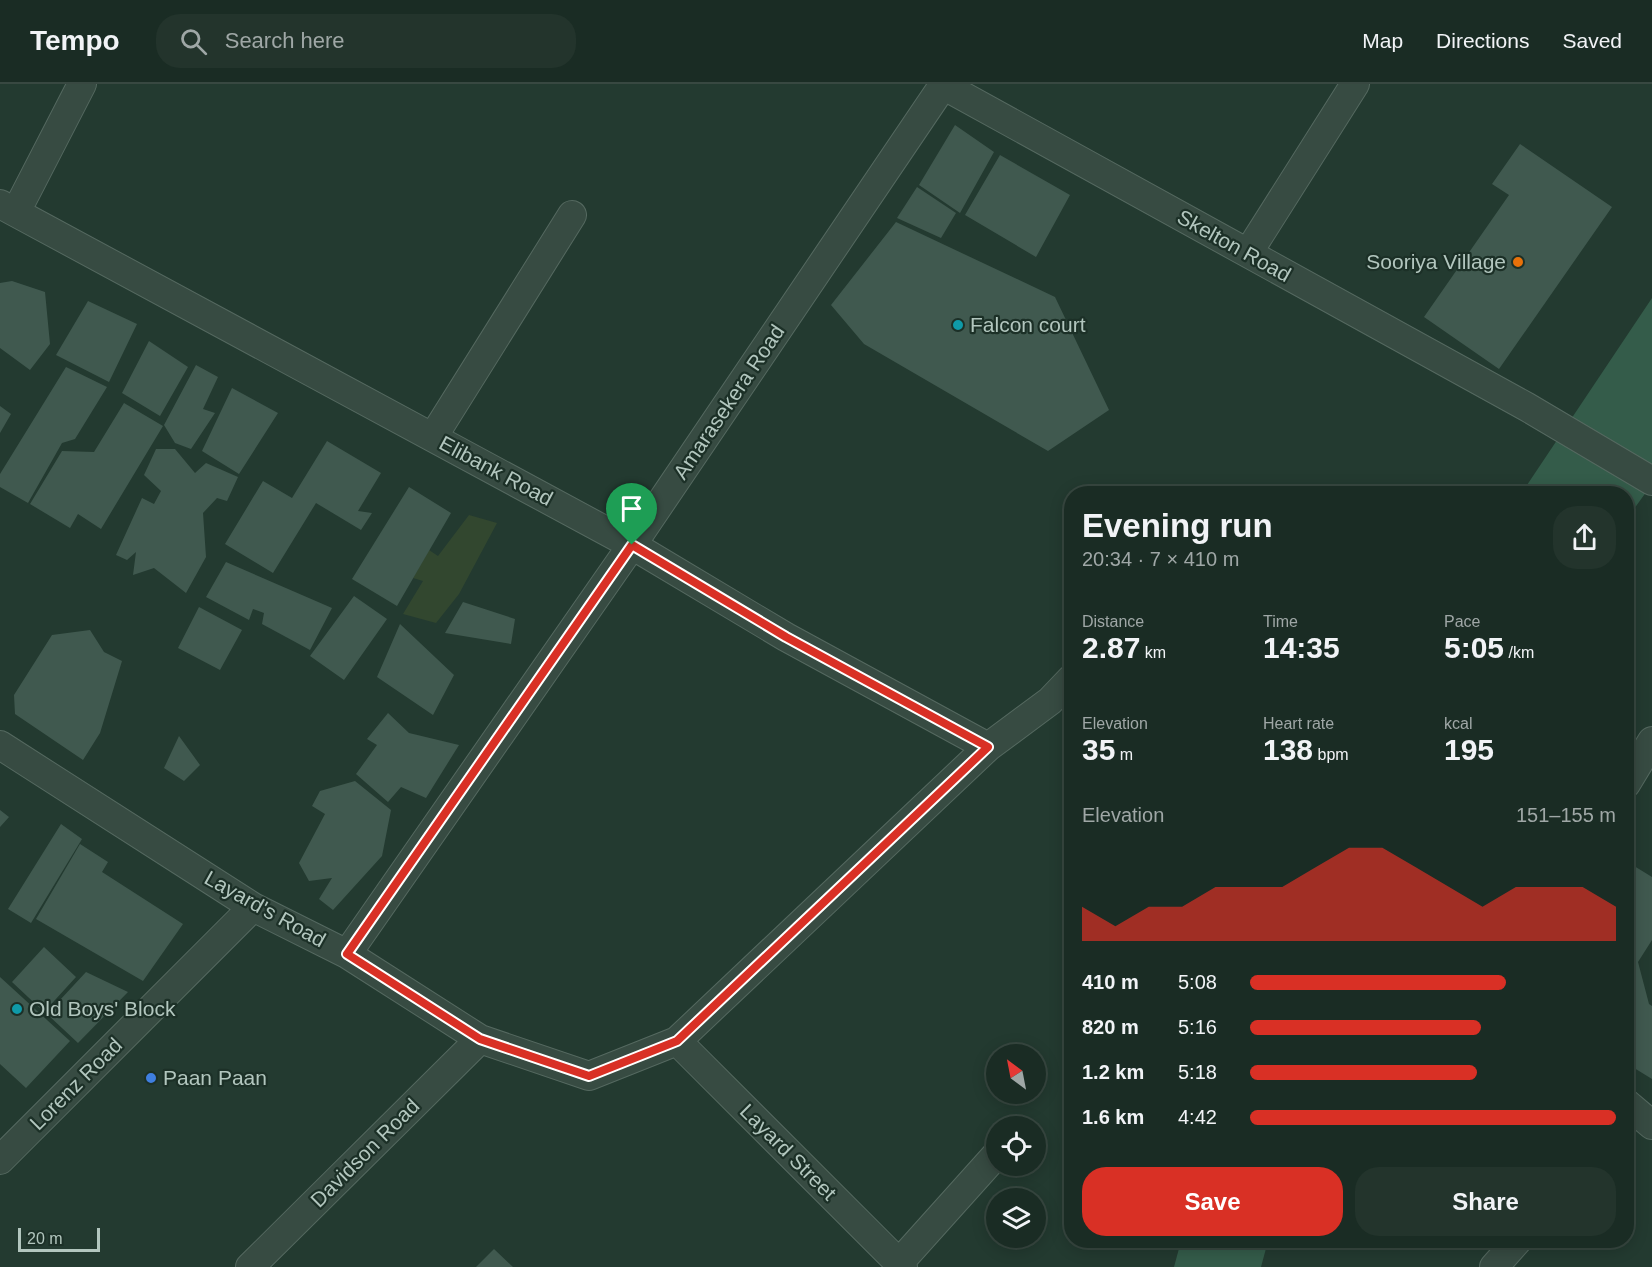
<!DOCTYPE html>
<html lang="en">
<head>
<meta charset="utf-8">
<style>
	body { margin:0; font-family:Helvetica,sans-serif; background:#23342c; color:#f1f3f6; height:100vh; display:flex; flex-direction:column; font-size:22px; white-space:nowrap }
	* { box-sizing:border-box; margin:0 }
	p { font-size:20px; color:#9fa7a6 }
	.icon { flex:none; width:33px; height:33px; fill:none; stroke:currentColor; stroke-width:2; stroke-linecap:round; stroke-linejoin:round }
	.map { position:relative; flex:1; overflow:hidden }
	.panel { position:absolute; left:1064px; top:402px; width:570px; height:762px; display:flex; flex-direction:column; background:#1a2c24; border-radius:24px; box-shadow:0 3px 15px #0003,0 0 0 2px #384841 }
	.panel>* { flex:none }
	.needle { width:39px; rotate:328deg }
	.tools { position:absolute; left:986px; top:960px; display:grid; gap:12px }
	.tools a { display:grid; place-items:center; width:60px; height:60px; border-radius:50%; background:#1a2c24; box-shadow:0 3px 15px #0003,0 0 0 2px #384841; font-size:30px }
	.scale { position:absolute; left:18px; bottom:15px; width:82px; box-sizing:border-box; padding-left:6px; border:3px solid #b2c6be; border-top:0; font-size:16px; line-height:21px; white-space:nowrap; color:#b2c6be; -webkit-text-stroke:4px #1c3027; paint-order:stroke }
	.pin { position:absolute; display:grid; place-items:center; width:51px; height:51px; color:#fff; margin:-62px -26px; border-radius:50% 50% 50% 0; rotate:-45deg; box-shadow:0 0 6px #0007 }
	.pin .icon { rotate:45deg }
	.round { display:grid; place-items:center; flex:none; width:63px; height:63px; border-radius:24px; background:#23342c }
	.head { display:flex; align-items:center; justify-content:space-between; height:102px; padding:0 18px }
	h1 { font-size:33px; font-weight:700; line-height:45px }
	.metrics { display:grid; grid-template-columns:repeat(3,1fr); gap:9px; height:102px; padding:6px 18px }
	.metrics div { display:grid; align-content:center }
	.metrics b { font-size:30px; font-weight:700 }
	.metrics small { font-size:16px; font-weight:400 }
	.metrics p { font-size:16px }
	.chart { height:168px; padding:12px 18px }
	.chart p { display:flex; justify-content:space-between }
	.chart svg { width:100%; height:108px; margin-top:6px; fill:#d93025; opacity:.7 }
	.cta { display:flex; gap:12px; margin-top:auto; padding:12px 18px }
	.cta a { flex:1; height:69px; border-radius:24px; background:#d93025; color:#fff; font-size:24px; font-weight:700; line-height:69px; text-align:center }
	.cta a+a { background:#23342c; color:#f1f3f6 }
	ul { padding:0 18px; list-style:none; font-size:20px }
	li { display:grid; grid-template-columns:96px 72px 1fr; align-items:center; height:45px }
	li i { height:15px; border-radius:8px; background:#d93025 }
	header { display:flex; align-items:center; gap:36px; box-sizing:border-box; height:84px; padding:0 30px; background:#1a2c24; border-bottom:2px solid #384841 }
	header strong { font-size:28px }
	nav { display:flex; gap:33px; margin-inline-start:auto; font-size:21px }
	.search { width:420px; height:54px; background:#23342c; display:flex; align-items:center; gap:15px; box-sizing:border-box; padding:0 21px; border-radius:24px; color:#9fa7a6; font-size:22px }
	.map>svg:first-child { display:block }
	.green { fill:#32472f }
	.water { fill:#345c4a }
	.building { fill:#40594f }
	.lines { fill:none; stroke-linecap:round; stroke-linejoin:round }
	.minor-casing { stroke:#556960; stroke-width:30 }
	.minor { stroke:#374b42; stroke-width:28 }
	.route-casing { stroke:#fff; stroke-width:12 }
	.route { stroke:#d93025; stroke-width:8 }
	.food-dot { fill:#e8710a; stroke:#1c3027; stroke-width:2 }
	.culture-dot { fill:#0f9aa8; stroke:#1c3027; stroke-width:2 }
	.shop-dot { fill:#3f7fe0; stroke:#1c3027; stroke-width:2 }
	.labels { text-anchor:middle; stroke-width:4.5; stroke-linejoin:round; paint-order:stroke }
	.street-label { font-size:21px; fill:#b2c6be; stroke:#1c3027 }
	.poi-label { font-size:21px; fill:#b2c6be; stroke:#1c3027; text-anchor:start }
</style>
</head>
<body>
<header>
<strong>Tempo</strong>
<div class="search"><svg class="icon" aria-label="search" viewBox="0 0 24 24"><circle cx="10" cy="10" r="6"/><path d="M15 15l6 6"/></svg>Search here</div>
<nav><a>Map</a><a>Directions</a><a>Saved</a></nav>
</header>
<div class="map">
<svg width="1652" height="1183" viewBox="0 0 1652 1183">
	<rect width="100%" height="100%" fill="#233a30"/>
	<path class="green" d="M469,431L497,439L459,510L436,539L403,530L423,497L413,494L429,466L438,472Z"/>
	<path class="water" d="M1652,214V400L1626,436V410H1521Z
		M1181,1157V1156L1268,1157L1261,1183H1174Z"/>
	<path class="building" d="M955,41L994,68L960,129L919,101Z
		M1520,60L1612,123L1499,285L1424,233L1509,111L1492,100Z
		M1000,71L1070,111L1036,173L965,131Z
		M917,103L956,129L941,154L897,134Z
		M896,138L1055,213L1109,326L1048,367L864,260L831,221Z
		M12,197L45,208L50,260L30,286L0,264V199Z
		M88,217L137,240L109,298L56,271Z
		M149,257L188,283L160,332L122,309Z
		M196,281L218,293L203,325L215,329L191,365L175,359L164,341Z
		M66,283L107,303L75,355L62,359L28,419L0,403V390Z
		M232,304L278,329L239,390L202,367Z
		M124,319L163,342L101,445L78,430L70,444L30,420L62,367L94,368Z
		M0,322L11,330L0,349Z
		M327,357L381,389L358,427L372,429L361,446L316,419L273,489L225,460L263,397L292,414Z
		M156,365H175L195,389L206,379L238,393L227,417L217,414L203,429L206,473L186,509L154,484L133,491L136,468L127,476L116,471L142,414L154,420L161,407L144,391Z
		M409,403L451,429L397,522L352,495Z
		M226,478L332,524L310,566L262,540L264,529L253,525L249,536L206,513Z
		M354,512L387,535L344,596L310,572Z
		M463,518L515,535L511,560L445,549Z
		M199,523L242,546L220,586L178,564Z
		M400,540L454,591L433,631L377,593Z
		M90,546L104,568L122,577L100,649L83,676L15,630L14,611L52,551Z
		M388,629L409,649L459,661L426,714L401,703L388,718L356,690L377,661L367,655Z
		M179,652L200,681L184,697L164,684Z
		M355,697L391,726L382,772L333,826L319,815L332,794L309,797L299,779L325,730L312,722L320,707Z
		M0,726L9,733L0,743Z
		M61,740L82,755L31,839L8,825Z
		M80,760L108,778L102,788L183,840L143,897L36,835Z
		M1626,777L1652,793V856L1638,878L1649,920L1652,922V995L1626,979Z
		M44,863L76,893L44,928L12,898Z
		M86,888L128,908L78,959L47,930Z
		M0,893L70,957L26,1004L0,980Z
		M494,1165L513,1183H476Z"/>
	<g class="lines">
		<defs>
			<path id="minor" d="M941,0L1527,323L1652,397
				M0,120L632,461L786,553L988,663
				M16,128L82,0
				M1248,169L1355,0
				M433,353L572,131
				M0,661L253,823L347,870L480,955L589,992L677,957L988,663L1050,617L1071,595
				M1626,700L1652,657
				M347,870L632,461L944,0
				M677,957L903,1183
				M1626,1019L1652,1041
				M0,1076L253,823
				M899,1179L996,1071
				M250,1183L480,955
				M1494,1183L1518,1156"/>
		</defs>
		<use href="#minor" class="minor-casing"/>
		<use href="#minor" class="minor"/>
	</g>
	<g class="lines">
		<defs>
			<path id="route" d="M632,461L786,553L988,663L677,957L589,992L480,955L347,870Z"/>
		</defs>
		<use href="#route" class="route-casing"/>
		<use href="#route" class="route"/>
	</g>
	<circle class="food-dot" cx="1518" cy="178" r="6"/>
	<g class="culture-dot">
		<circle cx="958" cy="241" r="6"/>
		<circle cx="17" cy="925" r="6"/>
	</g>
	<circle class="shop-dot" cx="151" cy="994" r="6"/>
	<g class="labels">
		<g class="street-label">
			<text transform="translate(1234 162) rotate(29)" y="7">Skelton Road</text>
			<text transform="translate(729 318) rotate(-56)" y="7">Amarasekera Road</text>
			<text transform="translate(496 387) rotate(28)" y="7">Elibank Road</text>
			<text transform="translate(265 825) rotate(29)" y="7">Layard's Road</text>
			<text transform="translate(76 1000) rotate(-45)" y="7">Lorenz Road</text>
			<text transform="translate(788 1068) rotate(45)" y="7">Layard Street</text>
			<text transform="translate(365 1069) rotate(-45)" y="7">Davidson Road</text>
		</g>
		<g class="poi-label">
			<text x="1506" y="185" text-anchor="end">Sooriya Village</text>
			<text x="970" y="248">Falcon court</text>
			<text x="29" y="932">Old Boys' Block</text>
			<text x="163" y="1001">Paan Paan</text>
		</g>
	</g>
</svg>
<div class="tools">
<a><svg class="needle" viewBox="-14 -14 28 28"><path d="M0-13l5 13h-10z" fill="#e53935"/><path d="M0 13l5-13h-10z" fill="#9fa7a6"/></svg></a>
<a><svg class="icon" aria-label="locate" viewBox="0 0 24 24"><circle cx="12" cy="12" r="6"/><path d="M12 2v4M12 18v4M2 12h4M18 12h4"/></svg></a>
<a><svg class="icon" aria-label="layers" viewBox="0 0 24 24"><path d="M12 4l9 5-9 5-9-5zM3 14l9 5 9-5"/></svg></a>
</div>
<div class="scale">20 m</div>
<div class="pin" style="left:632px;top:461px;background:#1e9e55"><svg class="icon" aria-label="arrive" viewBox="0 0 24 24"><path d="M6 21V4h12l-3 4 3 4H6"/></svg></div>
<section class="panel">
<div class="head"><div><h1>Evening run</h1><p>20:34 · 7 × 410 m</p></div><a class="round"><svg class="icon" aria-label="share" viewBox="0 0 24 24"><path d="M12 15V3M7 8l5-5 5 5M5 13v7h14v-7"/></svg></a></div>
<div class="metrics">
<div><p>Distance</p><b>2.87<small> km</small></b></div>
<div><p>Time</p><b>14:35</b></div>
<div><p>Pace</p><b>5:05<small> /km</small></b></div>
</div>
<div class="metrics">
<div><p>Elevation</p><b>35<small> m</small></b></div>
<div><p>Heart rate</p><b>138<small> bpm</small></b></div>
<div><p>kcal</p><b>195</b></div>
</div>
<div class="chart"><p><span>Elevation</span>151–155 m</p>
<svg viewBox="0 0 160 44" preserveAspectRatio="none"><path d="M0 44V30L10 38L20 30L30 30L40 22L50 22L60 22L70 14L80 6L90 6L100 14L110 22L120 30L130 22L140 22L150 22L160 30V44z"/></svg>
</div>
<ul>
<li><b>410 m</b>5:08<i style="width:70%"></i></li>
<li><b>820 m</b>5:16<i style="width:63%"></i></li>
<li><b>1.2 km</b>5:18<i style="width:62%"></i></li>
<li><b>1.6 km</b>4:42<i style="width:100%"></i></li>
</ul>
<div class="cta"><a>Save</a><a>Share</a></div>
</section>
</div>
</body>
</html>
